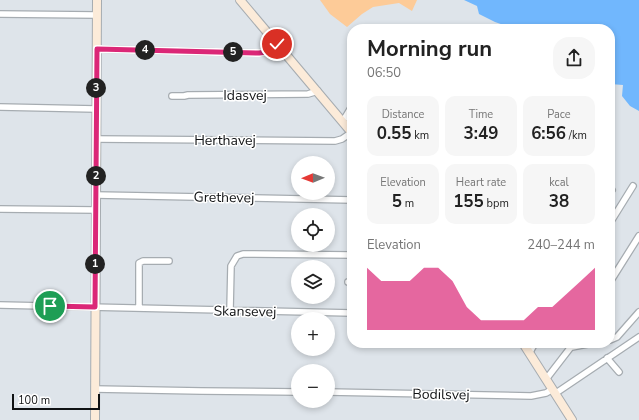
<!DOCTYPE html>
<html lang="en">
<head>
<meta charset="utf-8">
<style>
	body { margin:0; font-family:"Nunito Sans",sans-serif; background:#f6f6f6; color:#222; height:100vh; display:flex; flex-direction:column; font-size:15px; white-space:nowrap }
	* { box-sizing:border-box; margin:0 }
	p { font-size:13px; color:#767676 }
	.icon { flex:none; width:22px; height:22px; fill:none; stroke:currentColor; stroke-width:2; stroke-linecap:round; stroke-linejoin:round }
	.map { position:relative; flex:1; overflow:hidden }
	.panel { position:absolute; left:347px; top:24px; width:268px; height:324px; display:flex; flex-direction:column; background:#fff; border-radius:16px; box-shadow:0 2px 6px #0003 }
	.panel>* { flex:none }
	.needle { width:26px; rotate:269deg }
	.buttons { position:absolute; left:291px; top:156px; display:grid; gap:8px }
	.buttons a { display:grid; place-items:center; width:44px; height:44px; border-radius:50%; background:#fff; box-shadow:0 2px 6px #0003; font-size:20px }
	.scale { position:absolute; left:12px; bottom:10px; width:88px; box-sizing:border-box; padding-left:4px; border:2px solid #101214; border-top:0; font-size:11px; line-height:14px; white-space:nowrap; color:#101214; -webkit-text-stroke:3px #fff; paint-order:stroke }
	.pin { position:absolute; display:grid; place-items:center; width:34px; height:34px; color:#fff; margin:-17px; border:2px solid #fff; border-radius:50%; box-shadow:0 1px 4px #0007 }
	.km { position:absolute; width:20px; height:20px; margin:-10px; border-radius:50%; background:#222; color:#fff; font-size:11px; line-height:20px; text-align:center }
	.round { display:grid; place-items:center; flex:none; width:42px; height:42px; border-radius:16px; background:#f6f6f6 }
	.headline { display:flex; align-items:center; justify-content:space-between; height:68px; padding:0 20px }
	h1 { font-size:22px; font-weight:700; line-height:30px }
	.figures { display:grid; grid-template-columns:repeat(3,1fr); gap:6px; height:68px; padding:4px 20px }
	.figures div { display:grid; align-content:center; border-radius:10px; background:#f6f6f6; text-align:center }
	.figures b { font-size:17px; font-weight:700 }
	.figures small { font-size:11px; font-weight:400 }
	.figures p { font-size:11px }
	.chart { height:112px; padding:8px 20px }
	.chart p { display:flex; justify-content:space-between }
	.chart svg { width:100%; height:72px; margin-top:4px; fill:#db2777; opacity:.7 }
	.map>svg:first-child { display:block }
	.green { fill:#fdcb98 }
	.water { fill:#71b7fd }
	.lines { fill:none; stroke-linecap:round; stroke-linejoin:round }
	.street-casing { stroke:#a6acb1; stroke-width:8 }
	.secondary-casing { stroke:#a6acb1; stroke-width:10 }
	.street { stroke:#fff; stroke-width:5.5 }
	.secondary { stroke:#fcebd9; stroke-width:8 }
	.route-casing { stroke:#fff; stroke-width:8 }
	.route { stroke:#db2777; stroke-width:5 }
	.labels { text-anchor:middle; stroke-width:3; stroke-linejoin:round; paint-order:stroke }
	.street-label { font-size:14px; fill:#101214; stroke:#fff }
</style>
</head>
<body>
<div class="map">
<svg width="639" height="420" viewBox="0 0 639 420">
	<rect width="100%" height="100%" fill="#dee4ea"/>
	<path class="green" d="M320,0H417L412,11L399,3L373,7L362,14L347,27L330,14Z"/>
	<path class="water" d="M464,0H639V111L630,106L622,96L623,85L610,84V29H515L495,22L479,14L477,6Z"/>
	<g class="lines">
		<defs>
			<path id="street" d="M0,14L96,15
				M97,49L259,53L267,52L277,44
				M172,96H184L188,95L308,94L318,91
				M0,107L96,109
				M343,121L352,106
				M96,139L335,141L342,139L352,132
				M610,192L612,190
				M96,195L352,200
				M0,209L96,210
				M610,223L633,186
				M348,282H352
				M610,282L639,236
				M0,305L352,313
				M139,308V263L143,261H169
				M230,310L231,266L237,256L243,254L352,255
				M610,340L617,337L639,312
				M572,347L593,343
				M530,352L535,343
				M607,358L619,372
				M547,378L574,343
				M95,389L201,391L298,392
				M328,392L531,396L546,393L553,389
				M556,393L639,337"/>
			<path id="secondary" d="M240,0L352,133
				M523,343L572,420
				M95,420L97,0"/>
		</defs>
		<use href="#street" class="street-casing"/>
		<use href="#secondary" class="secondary-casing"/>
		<use href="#street" class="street"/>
		<use href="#secondary" class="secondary"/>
	</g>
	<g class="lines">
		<defs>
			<path id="route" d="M50,306L95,307L97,49L259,53L267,52L277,44"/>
		</defs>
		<use href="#route" class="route-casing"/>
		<use href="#route" class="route"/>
	</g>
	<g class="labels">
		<g class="street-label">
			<text x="245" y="100">Idasvej</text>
			<text x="225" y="145">Herthavej</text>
			<text transform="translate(224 197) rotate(1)" y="5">Grethevej</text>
			<text transform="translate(245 311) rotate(1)" y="5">Skansevej</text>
			<text transform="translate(441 394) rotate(1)" y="5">Bodilsvej</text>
		</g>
	</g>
</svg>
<div class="buttons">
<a><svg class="needle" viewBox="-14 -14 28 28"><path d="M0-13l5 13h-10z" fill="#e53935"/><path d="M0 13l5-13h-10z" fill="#767676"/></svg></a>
<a><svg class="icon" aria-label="locate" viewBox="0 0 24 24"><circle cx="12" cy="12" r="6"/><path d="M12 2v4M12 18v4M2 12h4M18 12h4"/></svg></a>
<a><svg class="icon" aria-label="layers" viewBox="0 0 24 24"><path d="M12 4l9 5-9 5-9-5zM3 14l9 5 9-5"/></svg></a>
<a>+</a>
<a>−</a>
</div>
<div class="scale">100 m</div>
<div class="pin" style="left:50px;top:306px;background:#1e9e55"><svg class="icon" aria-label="arrive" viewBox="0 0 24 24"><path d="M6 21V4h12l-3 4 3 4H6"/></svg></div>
<div class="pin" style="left:277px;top:44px;background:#d93025"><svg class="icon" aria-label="check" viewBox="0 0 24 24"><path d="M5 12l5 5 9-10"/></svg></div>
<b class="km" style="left:95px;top:264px">1</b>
<b class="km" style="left:96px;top:176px">2</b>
<b class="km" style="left:96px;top:88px">3</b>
<b class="km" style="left:145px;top:50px">4</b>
<b class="km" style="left:233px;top:52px">5</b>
<section class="panel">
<div class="headline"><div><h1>Morning run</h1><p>06:50</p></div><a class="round"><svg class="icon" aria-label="share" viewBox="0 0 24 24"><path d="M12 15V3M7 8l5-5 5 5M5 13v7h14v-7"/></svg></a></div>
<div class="figures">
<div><p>Distance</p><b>0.55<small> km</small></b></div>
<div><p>Time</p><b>3:49</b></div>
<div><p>Pace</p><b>6:56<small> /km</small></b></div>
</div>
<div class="figures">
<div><p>Elevation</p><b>5<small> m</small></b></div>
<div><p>Heart rate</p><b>155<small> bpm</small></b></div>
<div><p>kcal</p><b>38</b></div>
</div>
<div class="chart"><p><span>Elevation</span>240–244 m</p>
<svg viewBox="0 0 160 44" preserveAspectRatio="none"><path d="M0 44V6L10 14L20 14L30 14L40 6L50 6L60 14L70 30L80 38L90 38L100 38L110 38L120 30L130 30L140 22L150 14L160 6V44z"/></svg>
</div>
</section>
</div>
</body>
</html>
